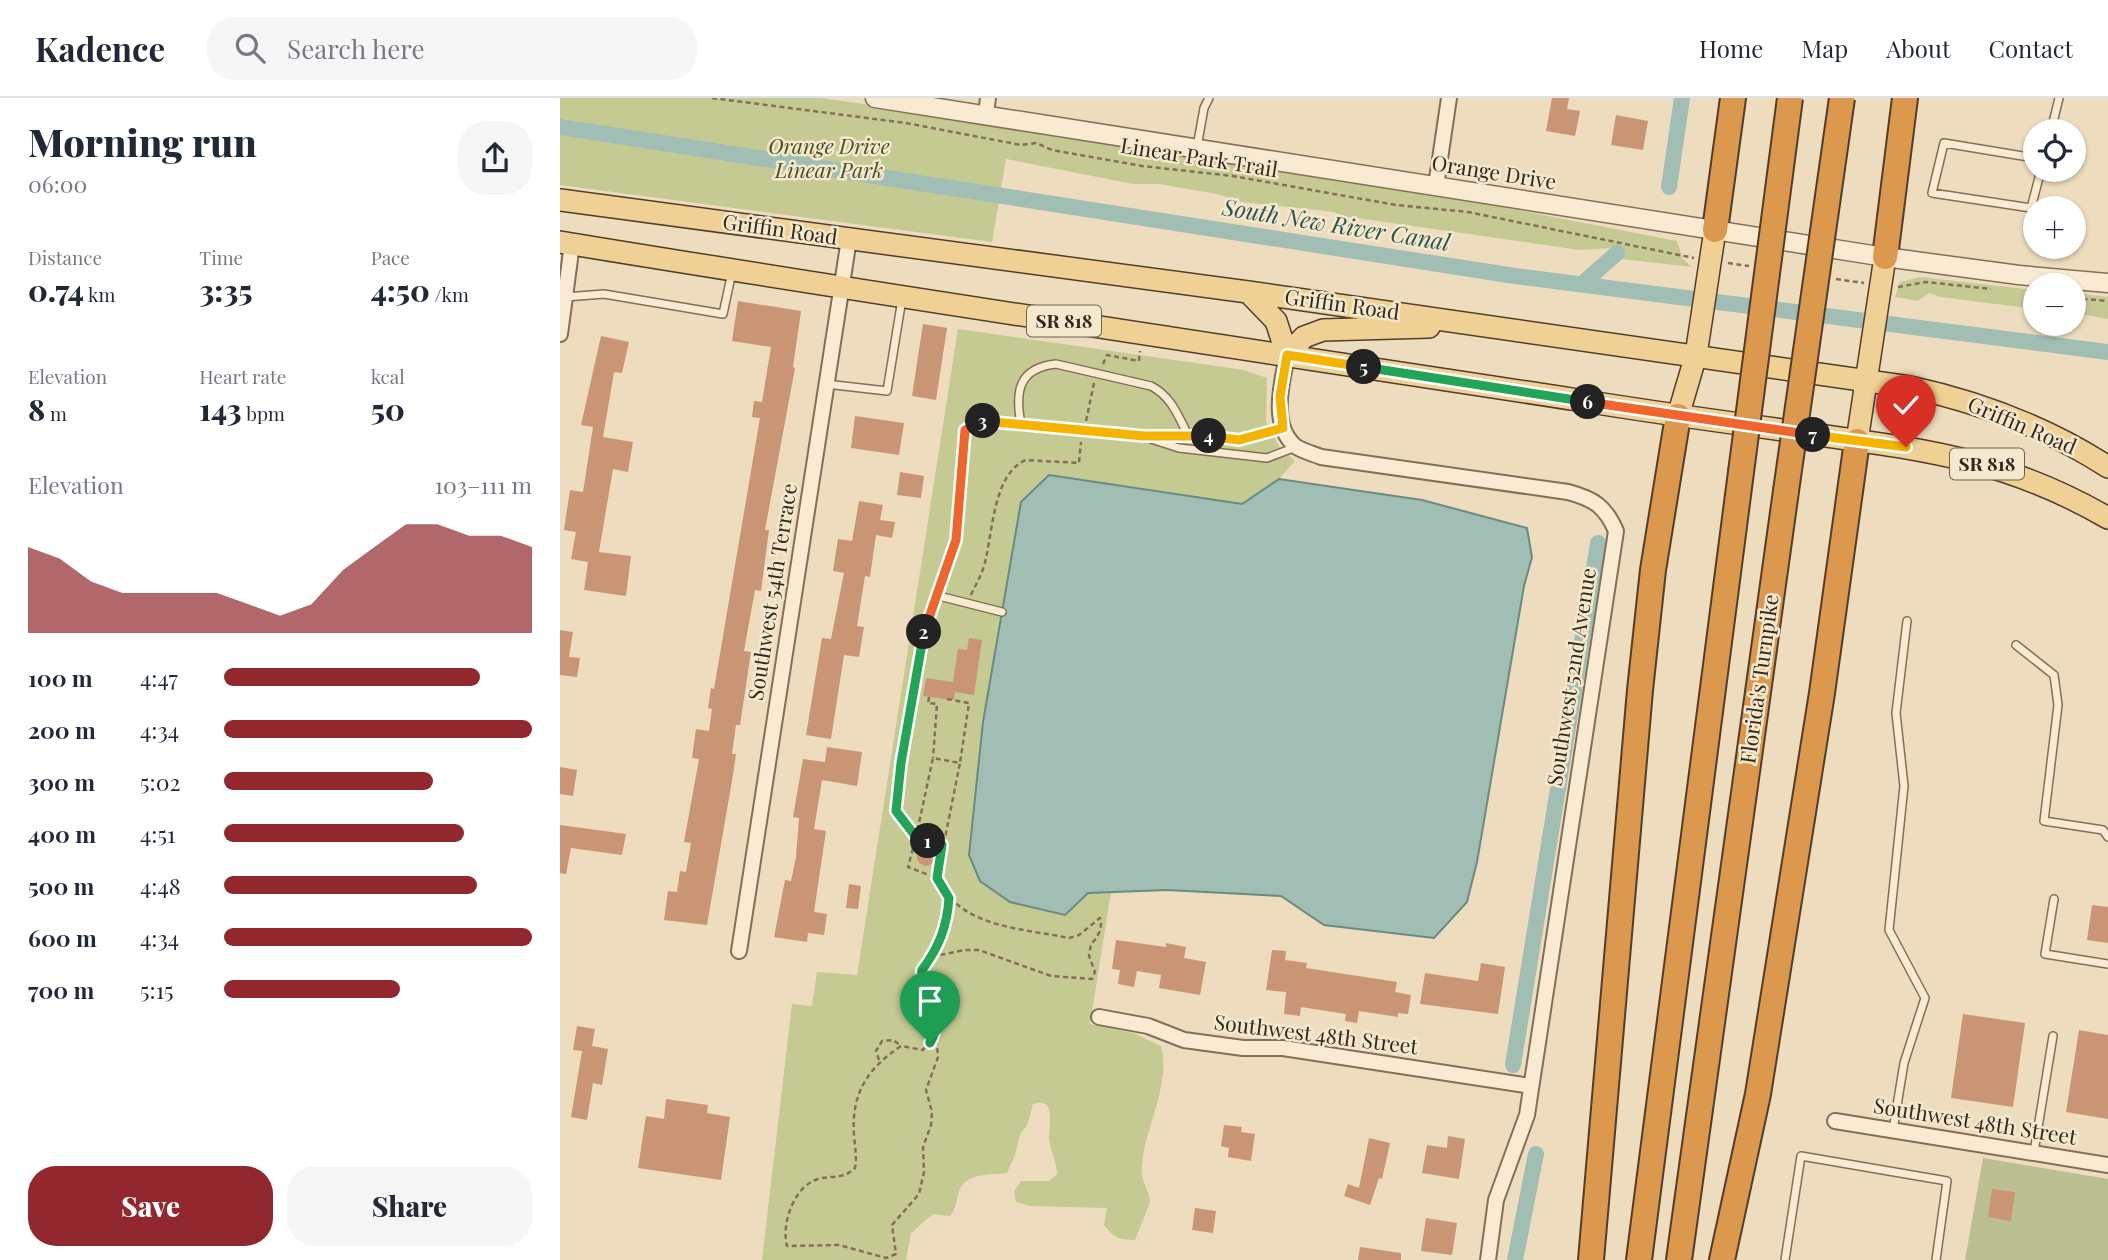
<!DOCTYPE html>
<html lang="en">
<head>
<meta charset="utf-8">
<style>
	body { margin:0; font-family:"Playfair Display",serif; background:#f6f6f7; color:#1f2937; height:100vh; display:flex; flex-direction:column; font-size:26px; white-space:nowrap }
	* { box-sizing:border-box; margin:0 }
	p { font-size:23px; color:#747a83 }
	.icon { flex:none; width:38px; height:38px; fill:none; stroke:currentColor; stroke-width:2; stroke-linecap:round; stroke-linejoin:round }
	.map { position:relative; flex:1; overflow:hidden }
	.side { display:flex; flex-direction:column; background:#fff; width:560px }
	.side>* { flex:none }
	.controls { position:absolute; left:1463px; top:21px; display:grid; gap:14px }
	.controls a { display:grid; place-items:center; width:63px; height:63px; border-radius:50%; background:#fff; box-shadow:0 2px 5px #0004; font-size:35px }
	.pin { position:absolute; display:grid; place-items:center; width:60px; height:60px; color:#fff; margin:-72px -30px; border-radius:50% 50% 50% 0; rotate:-45deg; box-shadow:0 0 7px #0007 }
	.pin .icon { rotate:45deg }
	.km { position:absolute; width:35px; height:35px; margin:-18px; border-radius:50%; background:#222; color:#fff; font-size:19px; line-height:35px; text-align:center }
	.round { display:grid; place-items:center; flex:none; width:74px; height:74px; border-radius:28px; background:#f6f6f7 }
	.head { display:flex; align-items:center; justify-content:space-between; height:119px; padding:0 28px }
	h1 { font-size:38px; font-weight:800; line-height:52px }
	.stats { display:grid; grid-template-columns:repeat(3,1fr); gap:10px; height:119px; padding:7px 28px }
	.stats div { display:grid; align-content:center }
	.stats b { font-size:30px; font-weight:800 }
	.stats small { font-size:19px; font-weight:400 }
	.stats p { font-size:19px }
	.chart { height:196px; padding:14px 28px }
	.chart p { display:flex; justify-content:space-between }
	.chart svg { width:100%; height:126px; margin-top:7px; fill:#92282d; opacity:.7 }
	.action { display:flex; gap:14px; margin-top:auto; padding:14px 28px }
	.action a { flex:1; height:80px; border-radius:28px; background:#92282d; color:#fff; font-size:28px; font-weight:800; line-height:80px; text-align:center }
	.action a+a { background:#f6f6f7; color:#1f2937 }
	ul { padding:0 28px; list-style:none; font-size:23px }
	li { display:grid; grid-template-columns:112px 84px 1fr; align-items:center; height:52px }
	li i { height:18px; border-radius:9px; background:#92282d }
	header { display:flex; align-items:center; gap:42px; box-sizing:border-box; height:98px; padding:0 35px; background:#fff; border-bottom:2px solid #e0e1e3 }
	header strong { font-size:33px }
	nav { display:flex; gap:38px; margin-inline-start:auto; font-size:24px }
	.search { width:490px; height:63px; background:#f6f6f7; display:flex; align-items:center; gap:18px; box-sizing:border-box; padding:0 24px; border-radius:28px; color:#747a83; font-size:26px }
	main { display:flex; flex:1; min-height:0 }
	.map>svg:first-child { display:block }
	.green { fill:#c5ca93 }
	.cemetery { fill:#bbbf92 }
	.water { fill:#a1beb5; stroke:#698b82; stroke-width:2 }
	.lines { fill:none; stroke-linecap:round; stroke-linejoin:round }
	.canal { stroke:#a1beb5; stroke-width:16 }
	.building { fill:#ca9574 }
	.service-casing { stroke:#846e57; stroke-width:10 }
	.minor-casing { stroke:#846e57; stroke-width:18 }
	.tertiary-casing { stroke:#846e57; stroke-width:21 }
	.primary-casing { stroke:#523c2c; stroke-width:24 }
	.motorway-casing { stroke:#523c2c; stroke-width:28 }
	.path { stroke:#846e57; stroke-width:2.5; stroke-dasharray:5 3.5; stroke-linecap:butt }
	.service { stroke:#f8ebd1; stroke-width:7 }
	.minor { stroke:#f8ebd1; stroke-width:14 }
	.tertiary { stroke:#f8ebd1; stroke-width:18 }
	.primary { stroke:#f0d195; stroke-width:21 }
	.motorway { stroke:#dc994e; stroke-width:24 }
	.motorway-bridge-casing { stroke:#523c2c; stroke-width:28; stroke-linecap:butt }
	.motorway-bridge { stroke:#dc994e; stroke-width:24 }
	.split-1-casing { stroke:#fff; stroke-width:14 }
	.split-2-casing { stroke:#fff; stroke-width:14 }
	.split-3-casing { stroke:#fff; stroke-width:14 }
	.split-4-casing { stroke:#fff; stroke-width:14 }
	.split-5-casing { stroke:#fff; stroke-width:14 }
	.split-6-casing { stroke:#fff; stroke-width:14 }
	.split-7-casing { stroke:#fff; stroke-width:14 }
	.split-8-casing { stroke:#fff; stroke-width:14 }
	.split-1 { stroke:#22a559; stroke-width:9 }
	.split-2 { stroke:#22a559; stroke-width:9 }
	.split-3 { stroke:#f0652b; stroke-width:9 }
	.split-4 { stroke:#f5b400; stroke-width:9 }
	.split-5 { stroke:#f5b400; stroke-width:9 }
	.split-6 { stroke:#22a559; stroke-width:9 }
	.split-7 { stroke:#f0652b; stroke-width:9 }
	.split-8 { stroke:#f5b400; stroke-width:9 }
	.labels { text-anchor:middle; stroke-width:5; stroke-linejoin:round; paint-order:stroke }
	.shield { fill:#f4e8cd; stroke:#6e6151; stroke-width:2 }
	.shield-label { font-size:19px; font-weight:bold; fill:#34271c }
	.park-label { font-size:21px; font-style:italic; fill:#465023; stroke:#f4e8cd }
	.street-label { font-size:21px; fill:#34271c; stroke:#f4e8cd }
	.water-label { font-size:23px; font-style:italic; fill:#2b5450; stroke:#f4e8cd }
</style>
</head>
<body>
<header>
<strong>Kadence</strong>
<div class="search"><svg class="icon" aria-label="search" viewBox="0 0 24 24"><circle cx="10" cy="10" r="6"/><path d="M15 15l6 6"/></svg>Search here</div>
<nav><a>Home</a><a>Map</a><a>About</a><a>Contact</a></nav>
</header>
<main>
<section class="side">
<div class="head"><div><h1>Morning run</h1><p>06:00</p></div><a class="round"><svg class="icon" aria-label="share" viewBox="0 0 24 24"><path d="M12 15V3M7 8l5-5 5 5M5 13v7h14v-7"/></svg></a></div>
<div class="stats">
<div><p>Distance</p><b>0.74<small> km</small></b></div>
<div><p>Time</p><b>3:35</b></div>
<div><p>Pace</p><b>4:50<small> /km</small></b></div>
</div>
<div class="stats">
<div><p>Elevation</p><b>8<small> m</small></b></div>
<div><p>Heart rate</p><b>143<small> bpm</small></b></div>
<div><p>kcal</p><b>50</b></div>
</div>
<div class="chart"><p><span>Elevation</span>103–111 m</p>
<svg viewBox="0 0 160 44" preserveAspectRatio="none"><path d="M0 44V14L10 18L20 26L30 30L40 30L50 30L60 30L70 34L80 38L90 34L100 22L110 14L120 6L130 6L140 10L150 10L160 14V44z"/></svg>
</div>
<ul>
<li><b>100 m</b>4:47<i style="width:83%"></i></li>
<li><b>200 m</b>4:34<i style="width:100%"></i></li>
<li><b>300 m</b>5:02<i style="width:68%"></i></li>
<li><b>400 m</b>4:51<i style="width:78%"></i></li>
<li><b>500 m</b>4:48<i style="width:82%"></i></li>
<li><b>600 m</b>4:34<i style="width:100%"></i></li>
<li><b>700 m</b>5:15<i style="width:57%"></i></li>
</ul>
<div class="action"><a>Save</a><a>Share</a></div>
</section>
<div class="map">
<svg width="1548" height="1162" viewBox="0 0 1548 1162">
	<rect width="100%" height="100%" fill="#edddbe"/>
	<path class="green" d="M0,0H260L348,12L921,105L1117,143L1123,161L1132,169L1061,161L1053,150L1019,152L783,118L774,114L682,104L657,96L599,86H573L446,61L432,144L0,87Z
		M1360,179L1475,192V211L1380,199L1369,195L1358,203L1335,199L1340,184Z
		M1514,195L1548,199V221L1514,215Z
		M398,231L684,272L707,280L706,323L719,348L735,363L719,381L682,406L489,378L461,404L423,624L528,795L551,794L530,926L573,935L601,948C611,987 585,1028 582,1068C580,1083 589,1091 590,1104L575,1142C559,1142 553,1139 544,1127L547,1110L469,1108L456,1104L454,1093L461,1083H489L497,1076C497,1064 491,1054 489,1042C488,1029 498,998 473,1006L467,1028L460,1036L455,1057L447,1075C429,1078 405,1073 398,1096C396,1105 396,1110 390,1118L373,1116L351,1135L346,1162H202L232,906L252,908L257,874L297,877Z"/>
	<path class="cemetery" d="M1423,1060L1548,1081V1162H1405Z"/>
	<path class="water" d="M489,377L682,406L719,381L862,402L967,430L972,459L964,488L917,764L907,804L874,840L764,827L721,798L607,792L528,795L505,817L450,804L420,783L409,757L423,624L461,404Z"/>
	<g class="lines">
		<path class="canal" d="M0,29L955,178L1548,254
			M1109,89L1122,0
			M1022,186L1057,155
			M953,967L1038,445
			M955,1162L976,1056"/>
	</g>
	<path class="building" d="M992,0H1009L1007,11L1020,13L1015,38L986,33Z
		M1056,17L1088,23L1083,52L1051,47Z
		M178,203L241,213L233,269L235,270L205,432H209L201,493L195,492L184,553L191,554L180,627H176L172,656H176L173,677L147,827L104,822L108,793L117,794L120,773L126,774L131,745L124,744L139,661L132,660L136,631L149,633L152,611L148,610L151,590L154,591L200,320L192,319L194,303L202,304L211,249L172,243Z
		M363,226L387,230L376,302L352,298Z
		M41,238L69,244L62,275L54,274L43,339L73,344L68,374L53,371L39,454L71,458L66,498L24,492L28,464L11,461L16,434L4,432L10,392L23,394L33,329L21,327Z
		M295,318L344,325L339,357L291,350Z
		M340,374L364,378L361,400L337,397Z
		M299,403L323,407L320,422L335,424L332,440L316,437L310,479L305,478L297,528L304,529L299,559L284,557L271,641L246,637L262,540L271,541L284,475L273,473L278,441L292,443Z
		M0,532L13,534L9,559L20,560L17,579L0,577Z
		M409,540L422,542L414,597L395,594L394,602L363,598L366,580L393,584L398,551L407,552Z
		M267,649L302,654L297,688L262,682L254,731L266,733L254,814L267,816L264,837L248,835L247,844L214,839L225,782L231,783L236,759L239,720L233,719L243,661L265,664Z
		M0,669L17,672L13,698L0,696Z
		M0,727L66,736L62,757L11,750L6,776L0,775Z
		M357 759a9 9 0 1 1 18 0a9 9 0 1 1-18 0Z
		M289,786L301,788L298,811L286,810Z
		M1532,807L1548,809V845L1527,842Z
		M556,842L606,849V845L626,849L624,860L646,864L640,897L599,890L601,877L577,873L574,889L558,886L560,872L552,871Z
		M712,852L726,853L725,862L747,865L746,870L837,884L835,894L851,897L848,916L838,915V919L799,913L797,925L785,923L786,916L741,909L740,918L724,916L726,894L706,892Z
		M921,865L945,869L938,916L860,906L865,875L918,883Z
		M1403,916L1465,925L1453,1009L1391,1000Z
		M17,928L35,931L32,948L48,951L42,987L33,985L27,1022L11,1019L22,953L13,952Z
		M1519,932L1548,937V1021L1506,1014Z
		M106,1001L148,1007L147,1015L170,1019L161,1082L78,1070L86,1018L104,1021Z
		M664,1027L682,1029L681,1034L695,1036L691,1063L668,1059L669,1050L661,1048Z
		M888,1038L905,1041L899,1081L862,1075L867,1047L887,1050Z
		M809,1040L830,1045L822,1081L819,1080L810,1107L784,1098L788,1086L799,1090Z
		M1432,1091L1455,1094L1451,1123L1428,1119Z
		M635,1110L656,1113L653,1135L632,1132Z
		M866,1120L897,1125L892,1157L861,1153Z
		M800,1149L841,1155V1162H798Z"/>
	<g class="lines">
		<defs>
			<path id="service" d="M1491,33L1499,0
				M637,49L644,10L649,0
				M1475,60L1384,45L1372,95L1471,110L1481,72
				M5,199L44,196L163,216L172,174
				M266,286L327,293L342,201
				M461,326C455,294 458,270 496,266L591,288C612,299 618,318 628,337
				M591,341L619,350L707,360L736,349
				M375,497L442,514
				M1456,547L1494,577L1498,607L1484,723L1543,732L1548,739
				M336,713L341,665L366,523L396,442L405,332L424,323L584,338L643,337L679,342L723,330
				M1494,801L1485,856L1548,866
				M1333,1032L1344,965L1365,900L1329,832L1344,688L1336,615L1347,523
				M1474,1054L1493,938
				M1225,1162L1241,1058L1387,1083L1376,1162"/>
			<path id="minor" d="M426,16L428,0
				M876,88L889,0
				M0,236L12,146
				M727,257C722,285 710,326 735,348C742,353 754,356 761,359L1008,394C1034,401 1045,408 1056,433L967,1017L936,1102L928,1162
				M179,853L289,141
				M539,919L588,928L624,942L683,950H723L971,988
				M1275,1023L1548,1067"/>
			<path id="tertiary" d="M315,0L1325,159L1459,177L1548,185"/>
			<path id="primary" d="M0,102L688,194L1350,289C1419,304 1489,331 1548,369
				M0,144C339,200 679,250 1018,302C1091,314 1164,324 1238,334C1356,351 1441,358 1548,420
				M688,194L716,223L727,257
				M727,257L744,239L763,232L869,229
				M1118,318L1136,257L1155,132
				M1297,343L1325,159"/>
			<path id="motorway" d="M1155,132L1173,0
				M1325,159L1345,0
				M1031,1162L1080,592L1093,472L1118,318
				M1079,1162L1181,374
				M1119,1162L1226,393
				M1162,1162L1198,996L1262,595L1297,343"/>
		</defs>
		<use href="#service" class="service-casing"/>
		<use href="#minor" class="minor-casing"/>
		<use href="#tertiary" class="tertiary-casing"/>
		<use href="#primary" class="primary-casing"/>
		<use href="#motorway" class="motorway-casing"/>
		<path class="path" d="M152,0L346,25L461,47L476,45L492,52L582,68L673,78L836,107L908,114L1134,160
			M1168,165L1189,168
			M1276,181L1304,185
			M1338,189L1366,184L1431,191
			M1514,200L1548,203
			M543,266L547,257L579,263L580,253
			M526,323L534,285
			M411,497C415,488 420,480 423,471C433,442 431,376 466,362L519,365L521,344
			M369,599L368,605L377,606L373,660
			M387,601L409,605L400,665
			M342,722L356,739L348,769L377,780L400,665L373,660L356,739L382,747
			M375,857L386,826L389,800
			M375,936L363,952L341,948C308,970 291,995 294,1037C295,1049 297,1059 295,1070C283,1082 272,1077 258,1081C234,1088 221,1126 227,1148L279,1147L326,1160L336,1156L332,1127L359,1096L364,1074L363,1049L371,1027L372,1014L366,992L378,959L377,948L373,908L361,878L362,872L375,858L405,852H419L491,878L532,881L535,874L529,858L531,846C538,840 543,829 540,820L519,837L509,840C461,830 400,830 377,780
			M319,962L316,953L322,943L333,942L341,948"/>
		<use href="#service" class="service"/>
		<use href="#minor" class="minor"/>
		<use href="#tertiary" class="tertiary"/>
		<use href="#primary" class="primary"/>
		<use href="#motorway" class="motorway"/>
		<defs>
			<path id="motorway-bridge" d="M1181,374L1230,0
				M1226,393L1282,0"/>
		</defs>
		<use href="#motorway-bridge" class="motorway-bridge-casing"/>
		<use href="#motorway-bridge" class="motorway-bridge"/>
	</g>
	<g class="lines">
		<defs>
			<path id="split-1" d="M368,743L382,747L377,780L389,800C387,829 379,849 362,872C359,897 386,916 370,945"/>
			<path id="split-2" d="M364,534L341,665L336,713L356,739L368,743"/>
			<path id="split-3" d="M364,534L396,442L405,332L423,323"/>
			<path id="split-4" d="M423,323L584,338H649"/>
			<path id="split-5" d="M649,338L679,342L723,330L720,299L727,257L804,269"/>
			<path id="split-6" d="M804,269L1028,304"/>
			<path id="split-7" d="M1028,304L1253,337"/>
			<path id="split-8" d="M1253,337L1346,349"/>
		</defs>
		<use href="#split-1" class="split-1-casing"/>
		<use href="#split-2" class="split-2-casing"/>
		<use href="#split-3" class="split-3-casing"/>
		<use href="#split-4" class="split-4-casing"/>
		<use href="#split-5" class="split-5-casing"/>
		<use href="#split-6" class="split-6-casing"/>
		<use href="#split-7" class="split-7-casing"/>
		<use href="#split-8" class="split-8-casing"/>
		<use href="#split-1" class="split-1"/>
		<use href="#split-2" class="split-2"/>
		<use href="#split-3" class="split-3"/>
		<use href="#split-4" class="split-4"/>
		<use href="#split-5" class="split-5"/>
		<use href="#split-6" class="split-6"/>
		<use href="#split-7" class="split-7"/>
		<use href="#split-8" class="split-8"/>
	</g>
	<g class="labels">
		<g class="shield">
			<rect x="467" y="207.5" width="74" height="31" rx="5"/>
			<rect x="1390" y="350.5" width="74" height="31" rx="5"/>
		</g>
		<g class="shield-label">
			<text x="504" y="230">SR 818</text>
			<text x="1427" y="373">SR 818</text>
		</g>
		<g class="park-label">
			<text x="269" y="56">Orange Drive<tspan x="269" dy="24">Linear Park</tspan></text>
		</g>
		<g class="street-label">
			<text transform="translate(639 60) rotate(9)" y="7">Linear Park Trail</text>
			<text transform="translate(934 75) rotate(9)" y="7">Orange Drive</text>
			<text transform="translate(220 132) rotate(8)" y="7">Griffin Road</text>
			<text transform="translate(782 207) rotate(8)" y="7">Griffin Road</text>
			<text transform="translate(1462 328) rotate(23)" y="7">Griffin Road</text>
			<text transform="translate(213 494) rotate(-81)" y="7">Southwest 54th Terrace</text>
			<text transform="translate(1012 579) rotate(-81)" y="7">Southwest 52nd Avenue</text>
			<text transform="translate(1200 581) rotate(-82)" y="7">Florida's Turnpike</text>
			<text transform="translate(756 937) rotate(7)" y="7">Southwest 48th Street</text>
			<text transform="translate(1415 1024) rotate(9)" y="7">Southwest 48th Street</text>
		</g>
		<g class="water-label">
			<text transform="translate(776 127) rotate(9)" y="8">South New River Canal</text>
		</g>
	</g>
</svg>
<div class="controls">
<a><svg class="icon" aria-label="locate" viewBox="0 0 24 24"><circle cx="12" cy="12" r="6"/><path d="M12 2v4M12 18v4M2 12h4M18 12h4"/></svg></a>
<a>+</a>
<a>−</a>
</div>
<div class="pin" style="left:370px;top:945px;background:#1e9e55"><svg class="icon" aria-label="arrive" viewBox="0 0 24 24"><path d="M6 21V4h12l-3 4 3 4H6"/></svg></div>
<div class="pin" style="left:1346px;top:349px;background:#d93025"><svg class="icon" aria-label="check" viewBox="0 0 24 24"><path d="M5 12l5 5 9-10"/></svg></div>
<b class="km" style="left:368px;top:743px">1</b>
<b class="km" style="left:364px;top:534px">2</b>
<b class="km" style="left:423px;top:323px">3</b>
<b class="km" style="left:649px;top:338px">4</b>
<b class="km" style="left:804px;top:269px">5</b>
<b class="km" style="left:1028px;top:304px">6</b>
<b class="km" style="left:1253px;top:337px">7</b>
</div>
</main>
</body>
</html>
